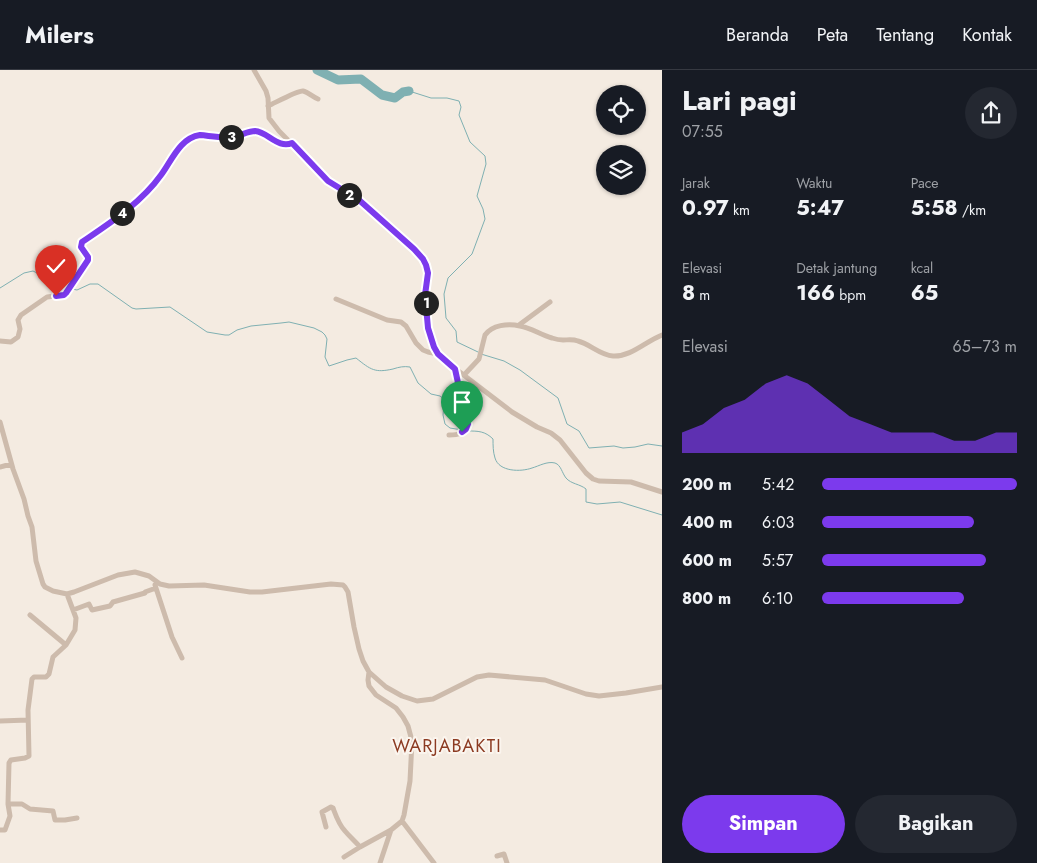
<!DOCTYPE html>
<html lang="id">
<head>
<meta charset="utf-8">
<style>
	body { margin:0; font-family:Jost,sans-serif; background:#242831; color:#f1f3f6; height:100vh; display:flex; flex-direction:column; font-size:19px; white-space:nowrap }
	* { box-sizing:border-box; margin:0 }
	p { font-size:16px; color:#9ea1a6 }
	.icon { flex:none; width:28px; height:28px; fill:none; stroke:currentColor; stroke-width:2; stroke-linecap:round; stroke-linejoin:round }
	.map { position:relative; flex:1; overflow:hidden }
	.details { display:flex; flex-direction:column; background:#171b24; width:375px }
	.details>* { flex:none }
	.tools { position:absolute; left:596px; top:15px; display:grid; gap:10px }
	.tools a { display:grid; place-items:center; width:50px; height:50px; border-radius:50%; background:#171b24; box-shadow:0 1px 4px #0004; font-size:25px }
	.pin { position:absolute; display:grid; place-items:center; width:42px; height:42px; color:#fff; margin:-51px -21px; border-radius:50% 50% 50% 0; rotate:-45deg; box-shadow:0 0 5px #0007 }
	.pin .icon { rotate:45deg }
	.km { position:absolute; width:25px; height:25px; margin:-12px; border-radius:50%; background:#222; color:#fff; font-size:14px; line-height:25px; text-align:center }
	.round { display:grid; place-items:center; flex:none; width:52px; height:52px; border-radius:26px; background:#242831 }
	.headline { display:flex; align-items:center; justify-content:space-between; height:85px; padding:0 20px }
	h1 { font-size:28px; font-weight:700; line-height:38px }
	.stats { display:grid; grid-template-columns:repeat(3,1fr); gap:8px; height:85px; padding:5px 20px }
	.stats div { display:grid; align-content:center }
	.stats b { font-size:21px; font-weight:700 }
	.stats small { font-size:14px; font-weight:400 }
	.stats p { font-size:14px }
	.chart { height:140px; padding:10px 20px }
	.chart p { display:flex; justify-content:space-between }
	.chart svg { width:100%; height:90px; margin-top:5px; fill:#7c3aed; opacity:.7 }
	.cta { display:flex; gap:10px; margin-top:auto; padding:10px 20px }
	.cta a { flex:1; height:58px; border-radius:30px; background:#7c3aed; color:#fff; font-size:20px; font-weight:700; line-height:58px; text-align:center }
	.cta a+a { background:#242831; color:#f1f3f6 }
	ul { padding:0 20px; list-style:none; font-size:16px }
	li { display:grid; grid-template-columns:80px 60px 1fr; align-items:center; height:38px }
	li i { height:12px; border-radius:6px; background:#7c3aed }
	header { display:flex; align-items:center; gap:30px; box-sizing:border-box; height:70px; padding:0 25px; background:#171b24; border-bottom:1px solid #363941 }
	header strong { font-size:24px }
	nav { display:flex; gap:28px; margin-inline-start:auto; font-size:18px }
	main { display:flex; flex:1; min-height:0 }
	.map>svg:first-child { display:block }
	.lines { fill:none; stroke-linecap:round; stroke-linejoin:round }
	.stream { stroke:#7fb0b2; stroke-width:1 }
	.river { stroke:#7fb0b2; stroke-width:9 }
	.street { stroke:#cdbbac; stroke-width:5 }
	.route-casing { stroke:#fff; stroke-width:10 }
	.route { stroke:#7c3aed; stroke-width:6 }
	.labels { text-anchor:middle; stroke-width:4; stroke-linejoin:round; paint-order:stroke }
	.quarter-label { font-size:18px; letter-spacing:1px; fill:#8c3b22; stroke:#fbf5ee }
</style>
</head>
<body>
<header>
<strong>Milers</strong>
<nav><a>Beranda</a><a>Peta</a><a>Tentang</a><a>Kontak</a></nav>
</header>
<main>
<div class="map">
<svg width="662" height="793" viewBox="0 0 662 793">
	<rect width="100%" height="100%" fill="#f4ebe1"/>
	<g class="lines">
		<path class="stream" d="M409,21L431,28H447L459,31L461,37L459,45L470,72L485,86L486,94L477,126L483,139L485,149L472,184L448,208L444,224L446,248L456,261L457,272L478,282
			M0,218L24,203L33,201L61,215L69,217
			M72,219L77,220L90,214H98L132,238L136,239L170,237L207,262L225,265H229L237,260L251,256L281,253L289,252L314,258L322,262L325,265L327,269L325,287L329,296L347,290L356,288C371,300 375,303 393,299C399,297 404,296 410,297L418,313L431,324L440,326L444,329V334L443,345L445,354L450,358L462,360
			M481,284L504,291L520,300L558,328L567,354L579,361L589,378L614,376L623,378L635,377L648,374L662,376
			M468,361C478,361 485,361 493,369C493,375 493,382 495,388C499,402 521,402 532,398C539,396 547,391 555,393C561,395 562,403 566,408C571,414 580,414 586,419V432L597,434L620,432L662,445"/>
		<path class="river" d="M317,0L338,10L361,9L382,25L395,28L403,22L409,21"/>
		<path class="street" d="M254,0L266,21L268,28L269,48L279,61L328,111L359,130L368,138L414,179L423,189L426,195L428,203L425,225L428,258L435,277L440,287L512,342L537,357L551,363L560,370L586,403L593,409L599,411L631,412L662,422
			M268,36C275,33 298,20 303,21C308,22 313,27 318,29
			M336,229L387,250L401,252L406,256L416,273L423,280L428,282L438,284
			M519,255L550,232
			M0,271L11,272L18,267L20,259L18,250L21,245L47,227L64,225L66,223L88,190V187L81,177L82,172C110,153 140,133 161,105C170,93 180,70 196,65C207,63 219,68 230,67C238,67 250,60 256,62C269,64 278,79 291,73
			M464,305L479,289L485,265C492,255 508,253 520,256C531,258 541,265 552,268C555,269 560,270 563,270C568,270 573,269 578,271C590,274 600,285 613,286C631,287 646,271 662,265
			M0,352L13,399L24,429L28,446L32,457L36,491L43,514L45,517L53,521L67,524L74,522L118,505L135,502L149,506L160,514L169,516L204,515L250,522H262L331,514L343,515L345,517L348,522L354,557L359,579L363,591L369,602L386,617L402,626L417,631L433,629L477,607L489,605L545,610L586,624L599,626L626,623L662,617
			M449,365C457,365 466,364 468,354L461,341L460,322L456,300
			M0,397L11,394
			M155,515L172,567L182,588
			M73,540L89,534L92,540L110,536L113,532L145,523V522L156,518
			M30,545L66,575
			M369,602L368,610L369,616L376,625L396,638L403,647L408,656L412,671L410,711L404,745L402,751L391,760L380,793
			M0,651L28,650
			M8,734H22L30,739L53,741L55,750H65L77,748
			M402,751L434,793
			M326,757L322,742L331,737L333,738C336,746 339,755 345,761C350,767 355,771 360,777L391,760
			M0,760H5L10,746L8,734L9,693L11,690L25,688L29,686L28,640L32,609L34,607H46L49,604L53,587L66,575L75,560L76,548L67,524
			M497,786L504,784L507,793
			M344,787L360,777"/>
	</g>
	<g class="lines">
		<defs>
			<path id="route" d="M56,226L64,225L66,223L88,190V187L81,177L82,172C110,153 141,133 161,105C172,90 180,68 200,65C211,66 221,68 232,67C239,66 249,61 255,61C268,62 278,79 292,73L328,111L359,130L368,138L414,179L423,189L426,195L428,203L425,225L428,258L434,277L438,284L455,299L460,322L461,341L468,354L466,359L462,362"/>
		</defs>
		<use href="#route" class="route-casing"/>
		<use href="#route" class="route"/>
	</g>
	<g class="labels">
		<g class="quarter-label">
			<text x="447" y="682">WARJABAKTI</text>
		</g>
	</g>
</svg>
<div class="tools">
<a><svg class="icon" aria-label="locate" viewBox="0 0 24 24"><circle cx="12" cy="12" r="6"/><path d="M12 2v4M12 18v4M2 12h4M18 12h4"/></svg></a>
<a><svg class="icon" aria-label="layers" viewBox="0 0 24 24"><path d="M12 4l9 5-9 5-9-5zM3 14l9 5 9-5"/></svg></a>
</div>
<div class="pin" style="left:462px;top:362px;background:#1e9e55"><svg class="icon" aria-label="arrive" viewBox="0 0 24 24"><path d="M6 21V4h12l-3 4 3 4H6"/></svg></div>
<div class="pin" style="left:56px;top:226px;background:#d93025"><svg class="icon" aria-label="check" viewBox="0 0 24 24"><path d="M5 12l5 5 9-10"/></svg></div>
<b class="km" style="left:426px;top:233px">1</b>
<b class="km" style="left:349px;top:125px">2</b>
<b class="km" style="left:231px;top:67px">3</b>
<b class="km" style="left:122px;top:143px">4</b>
</div>
<section class="details">
<div class="headline"><div><h1>Lari pagi</h1><p>07:55</p></div><a class="round"><svg class="icon" aria-label="share" viewBox="0 0 24 24"><path d="M12 15V3M7 8l5-5 5 5M5 13v7h14v-7"/></svg></a></div>
<div class="stats">
<div><p>Jarak</p><b>0.97<small> km</small></b></div>
<div><p>Waktu</p><b>5:47</b></div>
<div><p>Pace</p><b>5:58<small> /km</small></b></div>
</div>
<div class="stats">
<div><p>Elevasi</p><b>8<small> m</small></b></div>
<div><p>Detak jantung</p><b>166<small> bpm</small></b></div>
<div><p>kcal</p><b>65</b></div>
</div>
<div class="chart"><p><span>Elevasi</span>65–73 m</p>
<svg viewBox="0 0 160 44" preserveAspectRatio="none"><path d="M0 44V34L10 30L20 22L30 18L40 10L50 6L60 10L70 18L80 26L90 30L100 34L110 34L120 34L130 38L140 38L150 34L160 34V44z"/></svg>
</div>
<ul>
<li><b>200 m</b>5:42<i style="width:100%"></i></li>
<li><b>400 m</b>6:03<i style="width:78%"></i></li>
<li><b>600 m</b>5:57<i style="width:84%"></i></li>
<li><b>800 m</b>6:10<i style="width:73%"></i></li>
</ul>
<div class="cta"><a>Simpan</a><a>Bagikan</a></div>
</section>
</main>
</body>
</html>
